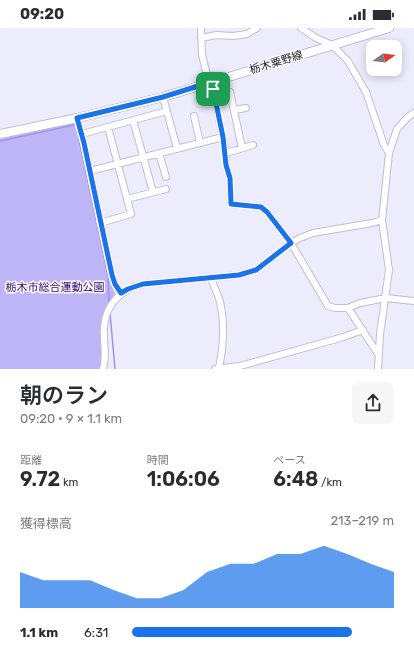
<!DOCTYPE html>
<html lang="ja">
<head>
<meta charset="utf-8">
<style>
	body { margin:0; font-family:Rubik,"Noto Sans JP",sans-serif; background:#f7f7f7; color:#2b2b33; height:100vh; display:flex; flex-direction:column; font-size:15px; white-space:nowrap }
	* { box-sizing:border-box; margin:0 }
	p { font-size:13px; color:#7c7c81 }
	.icon { flex:none; width:22px; height:22px; fill:none; stroke:currentColor; stroke-width:2; stroke-linecap:round; stroke-linejoin:round }
	.map { position:relative; height:341px; overflow:hidden }
	.details { display:flex; flex-direction:column; background:#fff; flex:1 }
	.details>* { flex:none }
	.needle { width:26px; rotate:76deg }
	.buttons { position:absolute; left:366px; top:12px; display:grid; gap:8px }
	.buttons a { display:grid; place-items:center; width:36px; height:36px; border-radius:8px; background:#fff; box-shadow:0 2px 10px #0003; font-size:20px }
	.pin { position:absolute; display:grid; place-items:center; width:34px; height:34px; color:#fff; margin:-17px; border-radius:8px; box-shadow:0 2px 6px #0006 }
	.round { display:grid; place-items:center; flex:none; width:42px; height:42px; border-radius:8px; background:#f7f7f7 }
	.headline { display:flex; align-items:center; justify-content:space-between; height:68px; padding:0 20px }
	h1 { font-size:22px; font-weight:600; line-height:30px }
	.stats { display:grid; grid-template-columns:repeat(3,1fr); gap:6px; height:68px; padding:4px 20px }
	.stats div { display:grid; align-content:center }
	.stats b { font-size:20px; font-weight:600 }
	.stats small { font-size:11px; font-weight:400 }
	.stats p { font-size:11px }
	.chart { height:112px; padding:8px 20px }
	.chart p { display:flex; justify-content:space-between }
	.chart svg { width:100%; height:72px; margin-top:4px; fill:#1a73e8; opacity:.7 }
	ul { padding:0 20px; list-style:none; font-size:13px }
	li { display:grid; grid-template-columns:64px 48px 1fr; align-items:center; height:30px }
	li i { height:10px; border-radius:5px; background:#1a73e8 }
	.status { display:flex; justify-content:space-between; align-items:center; height:28px; padding:0 20px; background:#fff; direction:ltr }
	.status svg { height:11px; fill:currentColor }
	.map>svg:first-child { display:block }
	.green { fill:#bdb5f6 }
	.lines { fill:none; stroke-linecap:round; stroke-linejoin:round }
	.stream { stroke:#a093ec; stroke-width:1.5 }
	.minor-casing { stroke:#c0bed2; stroke-width:8 }
	.major-casing { stroke:#c0bed2; stroke-width:10 }
	.minor { stroke:#fff; stroke-width:6 }
	.major { stroke:#fff; stroke-width:8 }
	.route-casing { stroke:#fff; stroke-width:8 }
	.route { stroke:#1a73e8; stroke-width:5 }
	.labels { text-anchor:middle; stroke-width:3; stroke-linejoin:round; paint-order:stroke }
	.street-label { font-size:11px; fill:#27272e; stroke:#fbfbfb }
	.park-label { font-size:11px; fill:#310773; stroke:#fbfbfb }
</style>
</head>
<body>
<div class="status"><b>09:20</b><svg viewBox="0 0 49 12"><path d="M0 12V9h3v3zM5 12V6h3v6zM10 12V3h3v9zM15 12V0h3v12zM26 1h20v11H26zM47 4h2v5h-2z"/></svg></div>
<div class="map">
<svg width="414" height="341" viewBox="0 0 414 341">
	<rect width="100%" height="100%" fill="#edecfd"/>
	<path class="green" d="M71,94L79,100L109,249L115,266C111,272 105,280 103,288C99,304 107,327 99,341H0V109Z"/>
	<g class="lines">
		<path class="stream" d="M78,106L108,248L109,275
			M0,113L74,97L77,99
			M110,285L115,341"/>
		<defs>
			<path id="minor" d="M201,0L202,27L206,43L213,61L226,125L253,117
				M301,0L316,10L332,17L348,33L366,64L384,117L389,125
				M201,10L216,7L233,8L247,6L257,0
				M230,64L242,120
				M163,69L177,120
				M234,82L246,80
				M194,88L200,115
				M77,90L84,115L112,247L115,256L121,265
				M133,92L153,164
				M82,106L167,83
				M159,125L166,149
				M226,125V137L230,150L231,176L261,179L267,184L291,215L328,278L335,280H348L360,275L386,270L414,273
				M90,143L223,109
				M127,171L166,161
				M100,195L131,186L108,99
				M211,251C214,258 218,266 220,274C225,295 223,320 219,340
				M348,280L378,326
				M103,341C107,327 103,314 104,300C105,277 121,261 143,256L239,247L256,242L291,215L300,210L313,205L372,195L382,192
				M215,341L240,338L340,310L363,302
				M378,341L380,306L389,242L382,192L389,125L397,101L408,89L414,85"/>
			<path id="major" d="M0,106L77,90L163,69L389,0"/>
		</defs>
		<use href="#minor" class="minor-casing"/>
		<use href="#major" class="major-casing"/>
		<use href="#minor" class="minor"/>
		<use href="#major" class="major"/>
	</g>
	<g class="lines">
		<defs>
			<path id="route" d="M211,54L213,61L223,109L226,137L230,150L231,176L261,179L267,184L291,215L256,242L239,247L143,256L128,261L121,265L115,256L112,247L84,115L77,90L163,69Z"/>
		</defs>
		<use href="#route" class="route-casing"/>
		<use href="#route" class="route"/>
	</g>
	<g class="labels">
		<g class="street-label">
			<text transform="translate(276 34) rotate(-17)" y="4">栃木粟野線</text>
		</g>
		<g class="park-label">
			<text x="55" y="263">栃木市総合運動公園</text>
		</g>
	</g>
</svg>
<div class="buttons">
<a><svg class="needle" viewBox="-14 -14 28 28"><path d="M0-13l5 13h-10z" fill="#e53935"/><path d="M0 13l5-13h-10z" fill="#7c7c81"/></svg></a>
</div>
<div class="pin" style="left:213px;top:61px;background:#1e9e55"><svg class="icon" aria-label="arrive" viewBox="0 0 24 24"><path d="M6 21V4h12l-3 4 3 4H6"/></svg></div>
</div>
<section class="details">
<div class="headline"><div><h1>朝のラン</h1><p>09:20 · 9 × 1.1 km</p></div><a class="round"><svg class="icon" aria-label="share" viewBox="0 0 24 24"><path d="M12 15V3M7 8l5-5 5 5M5 13v7h14v-7"/></svg></a></div>
<div class="stats">
<div><p>距離</p><b>9.72<small> km</small></b></div>
<div><p>時間</p><b>1:06:06</b></div>
<div><p>ペース</p><b>6:48<small> /km</small></b></div>
</div>
<div class="chart"><p><span>獲得標高</span>213–219 m</p>
<svg viewBox="0 0 160 44" preserveAspectRatio="none"><path d="M0 44V22L10 27L20 27L30 27L40 33L50 38L60 38L70 33L80 22L90 17L100 17L110 11L120 11L130 6L140 11L150 17L160 22V44z"/></svg>
</div>
<ul>
<li><b>1.1 km</b>6:31<i style="width:84%"></i></li>
</ul>
</section>
</body>
</html>
